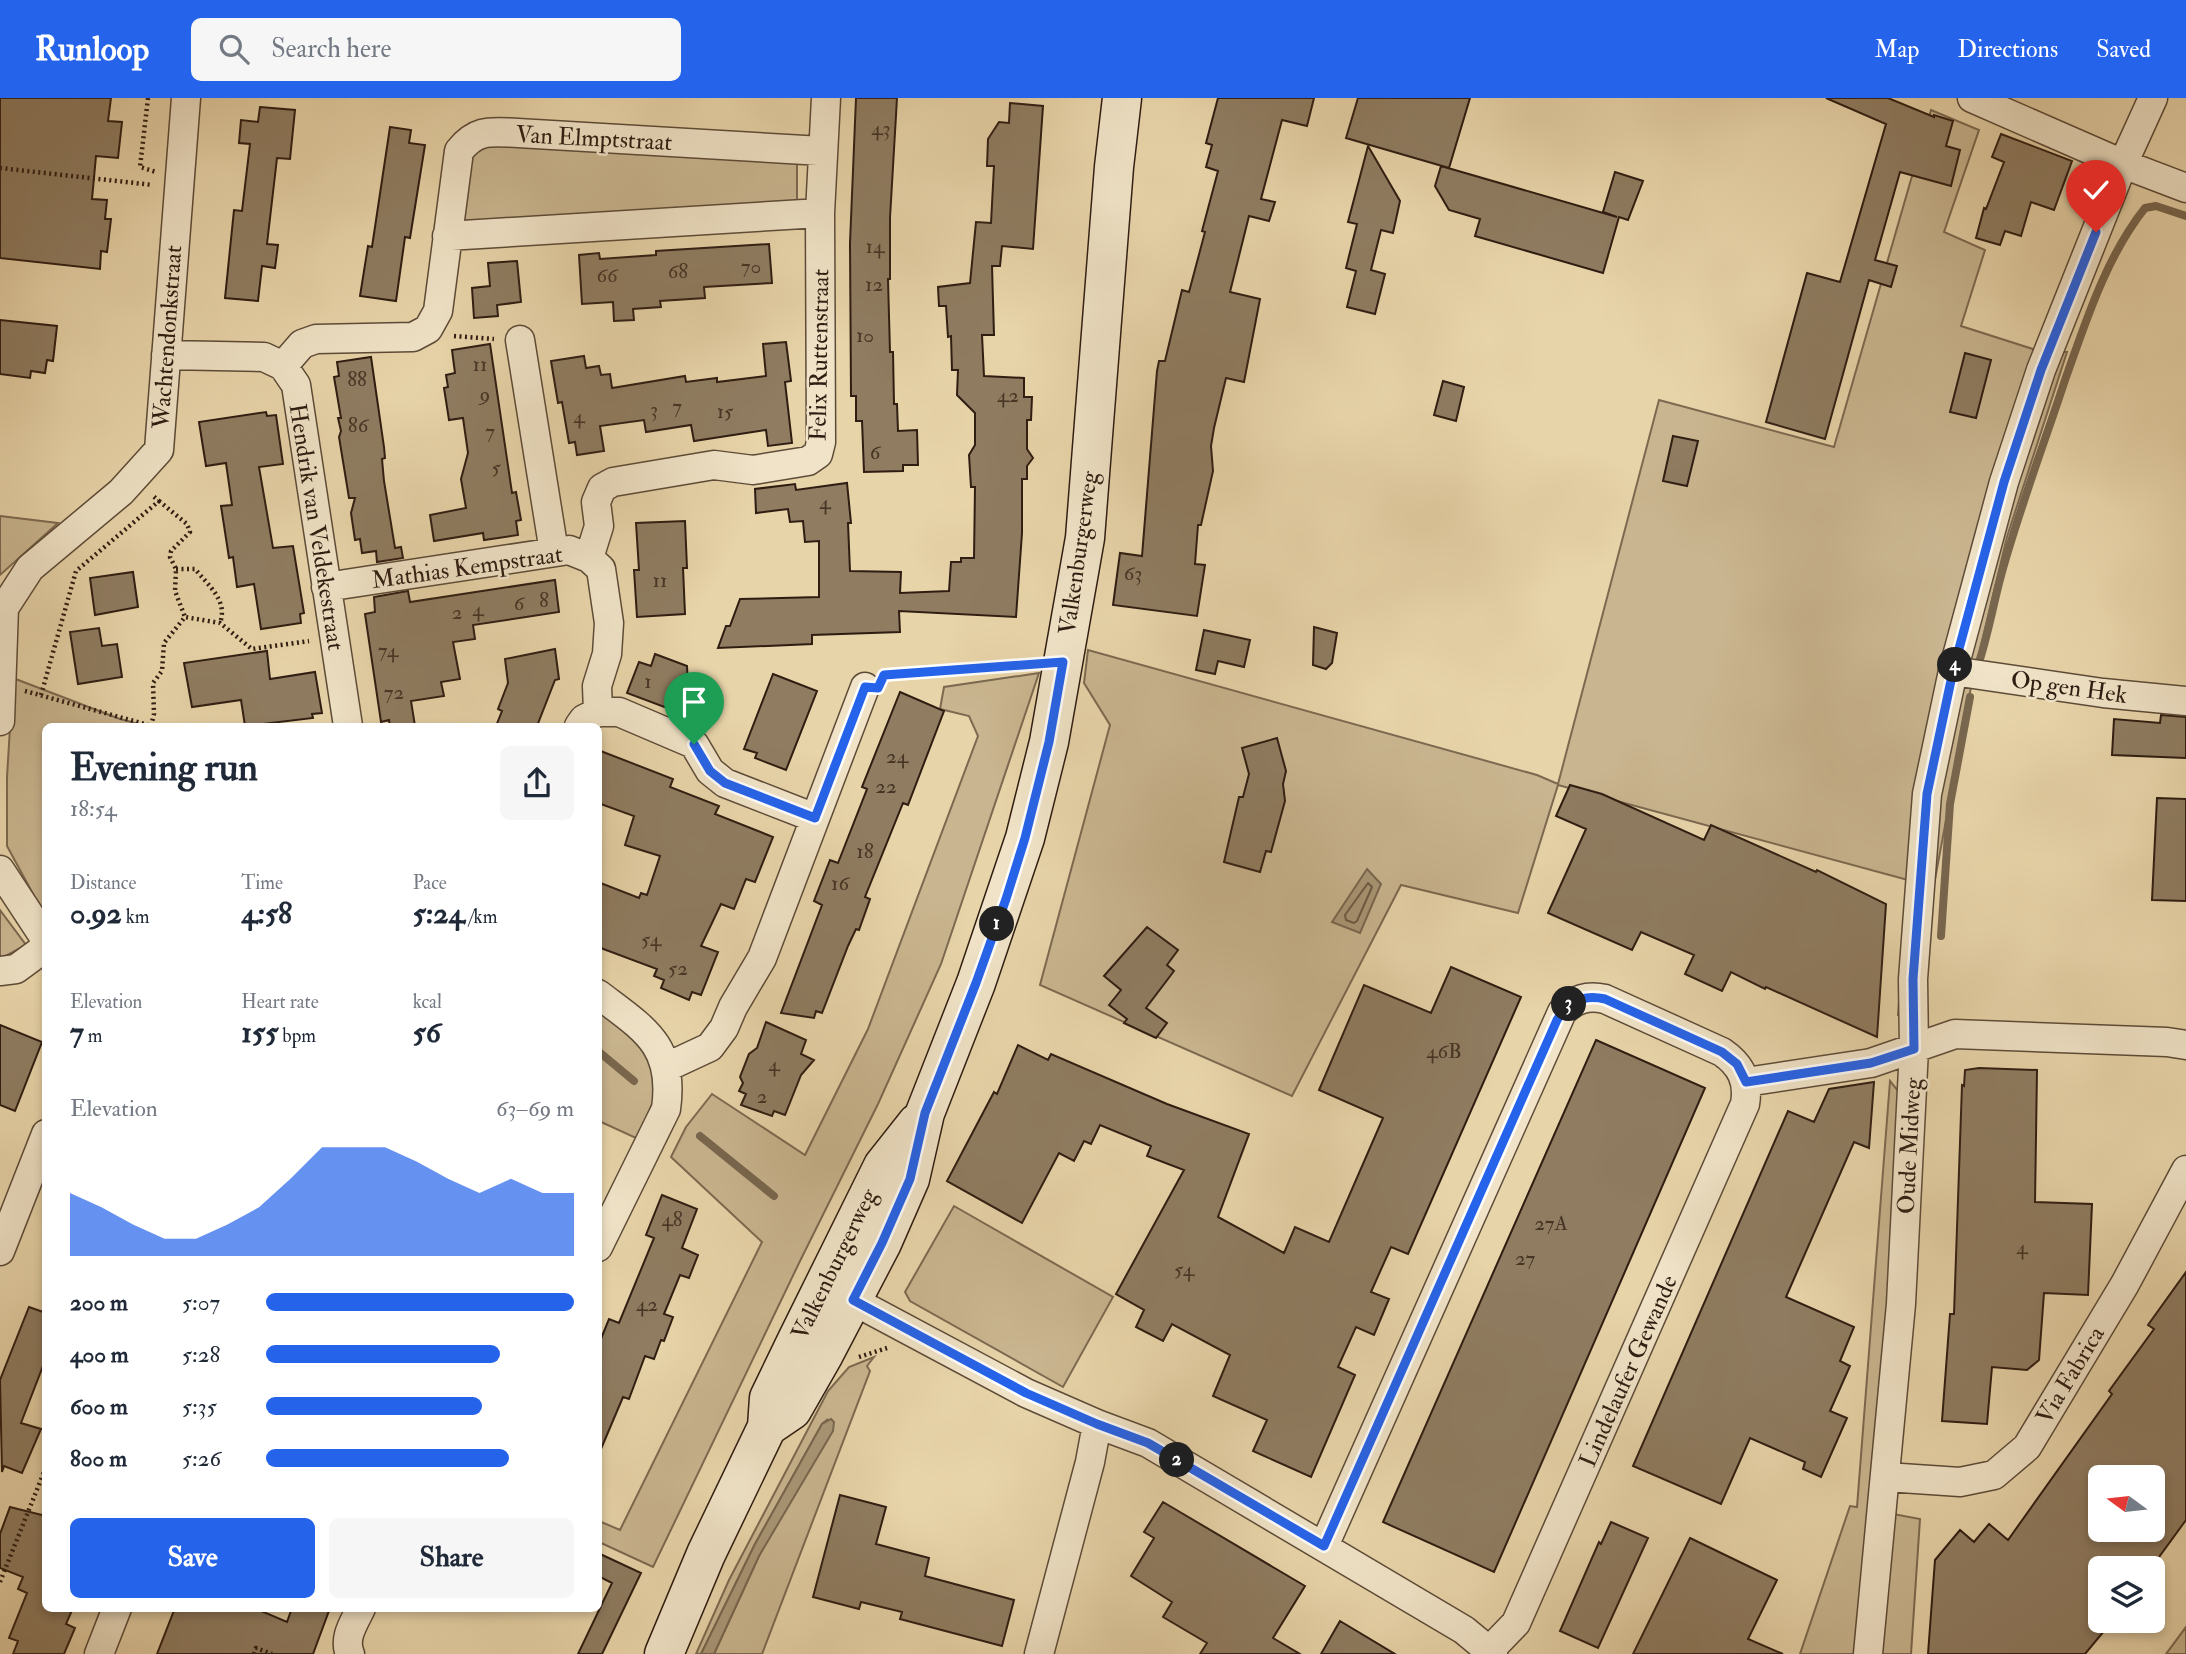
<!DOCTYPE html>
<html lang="en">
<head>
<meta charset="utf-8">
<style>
	body { margin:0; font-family:"IM FELL Double Pica",serif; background:#f6f6f7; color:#1f2937; height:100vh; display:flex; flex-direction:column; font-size:26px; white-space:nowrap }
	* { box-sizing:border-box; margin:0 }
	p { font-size:23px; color:#747a83 }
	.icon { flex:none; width:38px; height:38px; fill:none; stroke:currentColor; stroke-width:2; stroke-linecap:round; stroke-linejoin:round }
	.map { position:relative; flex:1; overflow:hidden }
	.details { position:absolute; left:42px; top:625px; width:560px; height:889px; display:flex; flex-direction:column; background:#fff; border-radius:10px; box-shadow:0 4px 10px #0003 }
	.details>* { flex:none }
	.needle { width:46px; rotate:285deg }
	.tools { position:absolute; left:2088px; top:1367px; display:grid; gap:14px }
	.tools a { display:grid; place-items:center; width:77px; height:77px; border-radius:10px; background:#fff; box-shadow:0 4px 10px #0003; font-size:35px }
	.pin { position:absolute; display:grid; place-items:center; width:60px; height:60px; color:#fff; margin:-72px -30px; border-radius:50% 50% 50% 0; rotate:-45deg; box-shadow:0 0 7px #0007 }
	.pin .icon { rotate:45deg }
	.km { position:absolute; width:35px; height:35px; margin:-18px; border-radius:50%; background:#222; color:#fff; font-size:19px; line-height:35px; text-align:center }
	.round { display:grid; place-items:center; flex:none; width:74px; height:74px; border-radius:10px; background:#f6f6f7 }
	.overview { display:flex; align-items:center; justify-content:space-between; height:119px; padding:0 28px }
	h1 { font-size:38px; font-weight:800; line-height:52px }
	.stats { display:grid; grid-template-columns:repeat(3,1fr); gap:10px; height:119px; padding:7px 28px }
	.stats div { display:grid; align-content:center }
	.stats b { font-size:30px; font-weight:800 }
	.stats small { font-size:19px; font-weight:400 }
	.stats p { font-size:19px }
	.chart { height:196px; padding:14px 28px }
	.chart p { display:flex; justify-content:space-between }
	.chart svg { width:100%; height:126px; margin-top:7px; fill:#2563eb; opacity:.7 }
	.primary-button { display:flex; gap:14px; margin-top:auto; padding:14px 28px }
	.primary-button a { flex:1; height:80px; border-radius:10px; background:#2563eb; color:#fff; font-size:28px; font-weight:800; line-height:80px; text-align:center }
	.primary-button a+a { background:#f6f6f7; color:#1f2937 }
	ul { padding:0 28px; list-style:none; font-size:23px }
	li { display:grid; grid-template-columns:112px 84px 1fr; align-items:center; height:52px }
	li i { height:18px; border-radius:9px; background:#2563eb }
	header { display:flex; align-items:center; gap:42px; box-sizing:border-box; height:98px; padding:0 35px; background:#2563eb; color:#fff }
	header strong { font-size:33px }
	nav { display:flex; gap:38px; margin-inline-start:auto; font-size:24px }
	.search { width:490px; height:63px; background:#f6f6f7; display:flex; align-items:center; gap:18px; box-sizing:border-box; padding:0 24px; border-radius:10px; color:#747a83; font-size:26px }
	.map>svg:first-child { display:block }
	.green { fill:#c9b58f; stroke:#7c6950; stroke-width:2 }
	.water { fill:#a99676; stroke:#78664e; stroke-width:2 }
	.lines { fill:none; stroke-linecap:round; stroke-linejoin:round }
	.shore { stroke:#6c5a44; stroke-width:2 }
	.stream { stroke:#78664e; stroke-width:8 }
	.building { fill:#8f7c61; stroke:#2f1d12; stroke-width:2; fill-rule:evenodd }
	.minor-casing { stroke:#5d4b38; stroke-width:31 }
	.secondary-casing { stroke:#2f1d12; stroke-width:41 }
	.path { stroke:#2f1d12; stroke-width:4.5; stroke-dasharray:2 3.5; stroke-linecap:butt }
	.minor { stroke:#f0e3c7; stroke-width:28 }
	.secondary { stroke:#f0e3c7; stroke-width:38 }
	.route-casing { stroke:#fff; stroke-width:14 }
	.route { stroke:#2563eb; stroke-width:9 }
	.labels { text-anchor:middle; stroke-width:5; stroke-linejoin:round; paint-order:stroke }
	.number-label { font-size:21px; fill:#473526 }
	.street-label { font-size:24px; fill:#2f1d12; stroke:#f0e3c7 }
</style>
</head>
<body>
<header>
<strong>Runloop</strong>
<div class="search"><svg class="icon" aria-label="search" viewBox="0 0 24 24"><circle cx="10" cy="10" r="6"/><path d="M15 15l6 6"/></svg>Search here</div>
<nav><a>Map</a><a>Directions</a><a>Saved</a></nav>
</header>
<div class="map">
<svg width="2186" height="1556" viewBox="0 0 2186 1556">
	<rect width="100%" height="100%" fill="#e8d4a9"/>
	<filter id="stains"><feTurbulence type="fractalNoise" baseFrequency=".00286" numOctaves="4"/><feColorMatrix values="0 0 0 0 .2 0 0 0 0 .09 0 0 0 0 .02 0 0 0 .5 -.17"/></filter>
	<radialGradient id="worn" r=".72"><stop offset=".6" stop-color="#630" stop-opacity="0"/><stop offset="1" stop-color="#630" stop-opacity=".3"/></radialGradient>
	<path class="green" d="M1931,12L1979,32L1944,134L1985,152L1961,228L2039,253L2067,254L2007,439L1970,594L1933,792L1924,918L1898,917L1908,782L1558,687L1518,815L1401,787L1292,998L1040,887L1110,627L1084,585L1088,552L1537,677L1558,686L1659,302L1834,349Z
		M481,44L797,62V107L462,123L468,59Z
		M0,418L58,425L0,477Z
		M1039,575L941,866L878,1006L800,1163L653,1469L599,1444V1423L620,1432L762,1144L671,1059L686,1029L712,996L805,1057L868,931L978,638L969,618L940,611L944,589Z
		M13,580L120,621L147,628H46L45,818L7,748V679Z
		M0,812L26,847L0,861Z
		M599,904L655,962L654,1001L638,1041L599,1023Z
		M1890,983L1899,994L1889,1208L1872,1412L1920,1421L1911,1556H1800L1850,1408L1857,1409Z
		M954,1108L1113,1199L1063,1289L910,1203L905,1194Z
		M874,1259L867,1268L870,1273L762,1556H714L759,1458L828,1321L822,1326L755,1446L701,1556H696L729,1482L828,1293L849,1269Z
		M2186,1529V1556H2166Z"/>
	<path class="water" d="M1367,771L1381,786L1360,835L1332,824Z
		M831,1321L834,1324L833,1333L759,1458L714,1556H701L755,1446L822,1326Z"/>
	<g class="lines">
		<path class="shore" d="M1368,785L1372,789L1357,823L1354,825L1346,822L1345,817Z"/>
		<path class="stream" d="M1980,561C1989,532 1994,503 2002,474C2020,409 2044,346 2065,282C2086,223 2106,159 2145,110L2156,108L2186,118
			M1941,838L1950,706L1970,599
			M598,953L634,983
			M700,1038L774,1098"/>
	</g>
	<path class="building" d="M0,0H111L108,23L122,24L118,60L96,58L92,101L107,102L105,121H111L107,154L101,153L100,171L0,160Z
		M856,0H897L890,120V181H888L890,254H893L894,306H897L898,333L917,332L918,367H903V373L864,374L862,323H856V298H851L850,145Z
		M1218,0H1314L1307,28L1282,22L1261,101L1275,104L1269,123L1249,118L1230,194L1260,201L1244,284L1226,280L1214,330L1211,348L1213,373L1201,427H1198L1195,466L1205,467L1197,518L1113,507L1120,455L1142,458L1157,273L1159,263H1165L1182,192L1189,194L1205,134L1202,133L1218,73L1206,69L1212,47L1206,45Z
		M1358,0H1470L1449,70L1346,40Z
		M1826,0H1888L1934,19V17L1953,23L1946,48L1960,52L1951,88L1900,74L1875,162L1897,168L1891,189L1869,182L1825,341L1766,324L1807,175L1840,184L1886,26Z
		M1010,5L1043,8L1033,151L1002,148L1000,168H992L994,237H982L984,278L1024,280V299H1032L1031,322H1027V351L1033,360L1027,368V381H1022V435L1016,519L899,513L900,534L812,537V546L718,550L726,528H730L740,501L819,499V443L805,444L803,423L790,424L788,411L756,415L755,391L795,386L796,392L847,385L851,425H848L850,473L901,474L900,495L949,493L951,464H961V460H974L975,389H971L969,357L975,347V315L957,297L958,272H952L951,238L948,239L946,208H939L938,189L970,185L976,124L991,125L994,68H987L988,41L999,24L1009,25Z
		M260,9L295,12L290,61L277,60L267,146L278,147L275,170L262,168L258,203L225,200L234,112L242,113L250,46L239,45L241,22L258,24Z
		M390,29L411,32L409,45L425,47L410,140L405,139L396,203L360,198L368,148L372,149Z
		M2001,36L2072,63L2054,112L2031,104L2021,138L2005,133L2000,147L1976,140L1984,110L1986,111L2004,64L1992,59Z
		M1368,48L1400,103L1393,135L1381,132L1371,172L1385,176L1375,216L1347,209L1356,173L1346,170L1357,126L1348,124Z
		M1441,68L1617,119L1603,114L1615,74L1643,83L1628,122L1619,119L1603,175L1475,138L1480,121L1449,112L1435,88Z
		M769,146L772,185L704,189L705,200L660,203L661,209L633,211L634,222L614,223L613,204L582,206L579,157L599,155L600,161L656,157V153Z
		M517,163L521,204L497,207L498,218L474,220L472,190L490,188L488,165Z
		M0,222L57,228L53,263L47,262L45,275L31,273L30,280L0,276Z
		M786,244L791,283L785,284L792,345L768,348L766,332L694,343L691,327L646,334L644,322L600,328L604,353L577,357L575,344L569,345L562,304L558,305L551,263L584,258L586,270L599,268L601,277L610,276L612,290L685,278L686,284L717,280V284L766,278L763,246Z
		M490,246L512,395L516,394L521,422L516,423L518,437L484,442L483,435L434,443L430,417L466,410L461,381L468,355L463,320L449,322L444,290L448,289L446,277L455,275L452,252Z
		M1965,255L1991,262L1976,320L1950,314Z
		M371,259L384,349L385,360L382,361L384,383L395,450L401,449L403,460L377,464L376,453L362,455L360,441L355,442L351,415L355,400H349L339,339L341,333L338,320H341L334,279L339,278L337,264Z
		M1443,283L1464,289L1456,323L1434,317Z
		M266,314L267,318L276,317L283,366L259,369L273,450L293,448L304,515L300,516L301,525L261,531L254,486L237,489L233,459L229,460L221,408L232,407L226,365L206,368L199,324Z
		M1673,338L1698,343L1687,388L1663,383Z
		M685,423L687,470H683L685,516L637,519L634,472H639L636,425Z
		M133,474L138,509L95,517L90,480Z
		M555,482L559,514L473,527L475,541L453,544L460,581L441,584L444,598L411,603L415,628H390L389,622L381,624L365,516L375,514L374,499L408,493L410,504Z
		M1314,529L1337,535L1332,565L1326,571L1313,567Z
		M99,530L102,548L117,546L122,579L78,586L70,534Z
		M1204,532L1250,542L1244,569L1218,563L1215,576L1196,572Z
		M555,551L559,581L555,582L537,628H496L502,613L498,611L508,585L505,561Z
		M267,553L270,581L315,574L322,615L312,616L313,620L245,628L241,602L192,609L184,565Z
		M655,556L687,568L689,609L670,602L667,610L627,595L639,564L651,568Z
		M773,576L817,593L786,672L755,660L757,655L744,651Z
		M900,594L944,613L908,707L903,705L865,799L870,801L859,832L856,831L848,848L822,915L816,913L814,920L781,915L822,807L814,803L830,762L838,765L867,691L862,689Z
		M2161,617L2186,619V660L2112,657L2114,621L2160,625Z
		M1277,640L1286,673L1283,686L1285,703L1271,754L1266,753L1260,774L1224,764L1239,699H1243L1249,676L1242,650Z
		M598,652L673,681L670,689L719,708L715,716L773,739L755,784L746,781L734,811L721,806L701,848L718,854L701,897L692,894L689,902L661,890L664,882L654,878L657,871L598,849V784L639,800L641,795L647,797L660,758L625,747L634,718L598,705Z
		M1570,687L1602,696L1704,742L1711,727L1816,774L1817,772L1886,806L1877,939L1766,889L1765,891L1731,874L1722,893L1685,876L1694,857L1641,834L1632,852L1548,815L1586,731L1556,718Z
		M2157,700L2186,701V803L2152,802Z
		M1147,829L1178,852L1167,867L1174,873L1146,910L1167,925L1156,940L1124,925L1127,921L1109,907L1121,892L1104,878Z
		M1451,869L1521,899L1408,1156L1391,1149L1371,1194L1389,1201L1374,1237L1356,1229L1338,1269L1355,1277L1311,1379L1253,1353L1267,1322L1213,1298L1230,1257L1172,1226L1163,1243L1136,1229L1144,1212L1116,1196L1184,1072L1147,1058L1151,1048L1100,1027L1091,1046L1084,1043L1074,1063L1059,1055L1022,1125L947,1083L994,994L997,996L1018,947L1048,962L1051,956L1167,1006L1249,1036L1218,1119L1284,1155L1295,1129L1329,1144L1383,1020L1319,992L1364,887L1431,915Z
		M766,924L806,942L801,956L814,962L801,977L785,1017L774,1013L772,1018L741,1007L746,996L739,993L743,985L740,979L749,956L757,950Z
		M0,927L42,944L15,1013L0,1007Z
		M1596,942L1705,990L1494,1474L1383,1424Z
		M1979,970L2037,972L2035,1104L2092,1106L2088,1197L2044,1195L2039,1262L2027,1272L1992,1269L1987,1326L1942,1323L1950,1216H1954L1962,987L1964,988L1965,972Z
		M1874,984L1869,1050L1854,1044L1786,1199L1854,1229L1840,1263L1850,1268L1830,1313L1847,1320L1821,1379L1803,1371L1805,1364L1750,1340L1721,1406L1633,1368L1788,1013L1814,1024L1829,991Z
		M662,1097L697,1111L682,1150L698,1157L689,1180L680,1177L664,1216L673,1219L664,1243L661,1242L654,1261L645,1258L629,1301L623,1299L598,1358V1248L609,1221L619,1225L654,1140L646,1137Z
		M2186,1174V1422L2151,1470H2100V1522H2105L2110,1526L2085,1556H1928L1935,1462L1960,1432L1974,1444L1989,1426L2008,1442L2112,1296L2109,1293L2154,1231L2148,1227ZM2100,1379H2152V1432H2100Z
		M29,1209L46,1215V1260L21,1325L41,1331L22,1375L4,1368L2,1374L0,1282Z
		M840,1397L886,1409L876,1446L929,1460L925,1478L1014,1502L1002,1548L900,1521L902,1514L861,1504L859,1511L813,1499Z
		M1163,1404L1305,1488L1273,1540L1300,1556H1200L1207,1545L1163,1519L1172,1504L1131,1478L1154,1440L1144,1434Z
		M10,1409L46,1418V1510H73L66,1526L75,1530L64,1556H13L18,1543L9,1540L27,1495L18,1491L23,1479L0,1470V1436Z
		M1611,1424L1648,1440L1598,1550L1560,1533L1599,1444L1601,1446Z
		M1690,1440L1777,1482L1748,1541L1783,1556H1633Z
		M598,1455L641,1475L602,1556H578L612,1485L598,1478Z
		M175,1510H254L287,1524L292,1510H330L313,1556H157Z
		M1340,1523L1395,1556H1321Z"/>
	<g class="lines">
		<defs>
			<path id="minor" d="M1972,0L2123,66L2186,90
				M447,138L820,115
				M520,242L554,454
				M166,257L264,259L283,268L296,287L348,628
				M283,268L302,246L316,241L413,239L428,231L438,213L459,53C477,30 492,34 518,35L822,53
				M589,460L599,428L596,404L602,390L613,384L714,367L753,372L808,363L818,356L821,344L820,115L826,0
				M326,489L569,452L589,460L601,471L609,525L607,556L597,588L598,614L584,621L579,628
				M1953,573L2103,595L2186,603
				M598,614H619L694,646L710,673L725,685L815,720
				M0,623L4,510L30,470L121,394L159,352L186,0
				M0,772L46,842
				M0,873L16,871L46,849
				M598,896C644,931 675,947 666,1011L598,1149
				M667,969L710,949L724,930L733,909L762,860L865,589
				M1746,984L1871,965L1955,936L2167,944L2186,947
				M0,1153L46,1036
				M835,1193L1026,1295L1097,1326L1148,1345L1464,1532L1493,1556
				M1886,1379L1960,1384L1994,1377L2027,1349L2125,1186L2186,1072
				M1324,1448L1562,914C1575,901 1587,897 1605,901L1722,954C1741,967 1749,983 1745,1006L1516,1525L1490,1552
				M99,1556L117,1510
				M350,1556C343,1540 354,1525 361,1510
				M1039,1556L1090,1364L1097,1326
				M1868,1556L1901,1206L1914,951L1913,881L1927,696L1953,573L2004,384L2041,272L2123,66L2153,0"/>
			<path id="secondary" d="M767,1329L792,1312L824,1256L882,1145L910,1081L925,1015L976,885L1025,740L1049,644L1085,440L1114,69L1122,0
				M664,1556L706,1456L767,1329L769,1300L797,1242L883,1068L917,1025"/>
		</defs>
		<use href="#minor" class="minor-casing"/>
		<use href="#secondary" class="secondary-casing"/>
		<path class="path" d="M148,0L140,69L156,74
			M0,70L153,87
			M454,238L494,241
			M159,403L187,426L190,434L171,453L170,459L176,471L175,493L185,519
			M176,471H195C209,488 228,503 220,525
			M886,577L1031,566
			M25,593L152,628
			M41,597L76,473L159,403L152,397
			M151,628L154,616L153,585L162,573L164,545L185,519L220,525L252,551L309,543
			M859,1259L887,1250
			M0,1484L46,1369
			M254,1556L256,1550L272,1556"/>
		<use href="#minor" class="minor"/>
		<use href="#secondary" class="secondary"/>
	</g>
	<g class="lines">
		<defs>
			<path id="route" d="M694,646L710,673L725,685L815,720L865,589L878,590L884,577L1063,564L1049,644L1025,740L1006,801L976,885L925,1015L910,1081L882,1145L853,1202L1026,1295L1097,1326L1148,1345L1324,1448L1557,922C1568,903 1584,896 1605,901L1722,954L1737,966L1746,984L1871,965L1914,951L1913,881L1927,696L1953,573L2004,384L2041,272L2096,134"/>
		</defs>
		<use href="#route" class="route-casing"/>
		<use href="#route" class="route"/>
	</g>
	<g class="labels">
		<g class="number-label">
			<text x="881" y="37">43</text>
			<text x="875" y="155">14</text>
			<text x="751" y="175">70</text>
			<text x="678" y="180">68</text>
			<text x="607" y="184">66</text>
			<text x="874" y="193">12</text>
			<text x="865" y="244">10</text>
			<text x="480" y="273">11</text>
			<text x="357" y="288">88</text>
			<text x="485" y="303">9</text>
			<text x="1008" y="304">42</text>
			<text x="677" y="315">7</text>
			<text x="654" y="318">3</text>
			<text x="725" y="320">15</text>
			<text x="579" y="325">4</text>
			<text x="358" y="334">86</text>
			<text x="490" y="340">7</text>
			<text x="875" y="361">6</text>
			<text x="496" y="376">5</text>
			<text x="825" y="411">4</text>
			<text x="1133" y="482">63</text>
			<text x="660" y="489">11</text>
			<text x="544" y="509">8</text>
			<text x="519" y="512">6</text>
			<text x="478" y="518">4</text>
			<text x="457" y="521">2</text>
			<text x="388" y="559">74</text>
			<text x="648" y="590">1</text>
			<text x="394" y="601">72</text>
			<text x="897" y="665">24</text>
			<text x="886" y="695">22</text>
			<text x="865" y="760">18</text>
			<text x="840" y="792">16</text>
			<text x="651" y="848">54</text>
			<text x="678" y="877">52</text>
			<text x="1444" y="960">46B</text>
			<text x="774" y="973">4</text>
			<text x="762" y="1005">2</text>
			<text x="672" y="1128">48</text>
			<text x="1551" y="1132">27A</text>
			<text x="2022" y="1156">4</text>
			<text x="1525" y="1167">27</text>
			<text x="1184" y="1178">54</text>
			<text x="647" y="1213">42</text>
		</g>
		<g class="street-label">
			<text transform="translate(594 40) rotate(3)" y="8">Van Elmptstraat</text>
			<text transform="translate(167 239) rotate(-86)" y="8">Wachtendonkstraat</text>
			<text transform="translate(819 257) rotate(-89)" y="8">Felix Ruttenstraat</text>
			<text transform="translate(317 429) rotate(81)" y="8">Hendrik van Veldekestraat</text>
			<text transform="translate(1078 455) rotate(-82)" y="8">Valkenburgerweg</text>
			<text transform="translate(467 469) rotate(-8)" y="8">Mathias Kempstraat</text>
			<text transform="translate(2069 589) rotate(8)" y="8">Op gen Hek</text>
			<text transform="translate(1909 1048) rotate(-87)" y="8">Oude Midweg</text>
			<text transform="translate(834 1166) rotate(-64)" y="8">Valkenburgerweg</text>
			<text transform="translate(1628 1273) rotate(-66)" y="8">Lindelaufer Gewande</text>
			<text transform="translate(2070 1277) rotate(-59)" y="8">Via Fabrica</text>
		</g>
	</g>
	<rect width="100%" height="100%" filter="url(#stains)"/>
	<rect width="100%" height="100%" fill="url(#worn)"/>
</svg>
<div class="tools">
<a><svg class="needle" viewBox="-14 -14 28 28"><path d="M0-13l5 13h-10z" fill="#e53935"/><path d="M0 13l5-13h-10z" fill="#747a83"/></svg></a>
<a><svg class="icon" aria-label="layers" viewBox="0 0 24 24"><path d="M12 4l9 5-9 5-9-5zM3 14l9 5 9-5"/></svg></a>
</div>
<div class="pin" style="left:694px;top:646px;background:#1e9e55"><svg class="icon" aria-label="arrive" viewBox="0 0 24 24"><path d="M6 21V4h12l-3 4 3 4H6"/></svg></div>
<div class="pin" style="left:2096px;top:134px;background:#d93025"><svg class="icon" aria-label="check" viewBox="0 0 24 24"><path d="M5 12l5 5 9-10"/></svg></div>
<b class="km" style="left:997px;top:826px">1</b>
<b class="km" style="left:1177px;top:1362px">2</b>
<b class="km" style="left:1569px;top:906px">3</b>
<b class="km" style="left:1955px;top:567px">4</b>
<section class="details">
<div class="overview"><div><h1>Evening run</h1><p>18:54</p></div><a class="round"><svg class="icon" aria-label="share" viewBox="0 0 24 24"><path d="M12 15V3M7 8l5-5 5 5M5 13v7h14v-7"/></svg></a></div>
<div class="stats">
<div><p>Distance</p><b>0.92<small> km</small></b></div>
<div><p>Time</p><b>4:58</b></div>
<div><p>Pace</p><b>5:24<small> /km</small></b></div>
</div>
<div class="stats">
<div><p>Elevation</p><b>7<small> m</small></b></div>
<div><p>Heart rate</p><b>155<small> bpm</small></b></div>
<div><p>kcal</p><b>56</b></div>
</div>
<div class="chart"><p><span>Elevation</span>63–69 m</p>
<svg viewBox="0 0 160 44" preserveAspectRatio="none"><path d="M0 44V22L10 27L20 33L30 38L40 38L50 33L60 27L70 17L80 6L90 6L100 6L110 11L120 17L130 22L140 17L150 22L160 22V44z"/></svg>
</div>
<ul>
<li><b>200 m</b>5:07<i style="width:100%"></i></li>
<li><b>400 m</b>5:28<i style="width:76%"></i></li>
<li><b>600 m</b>5:35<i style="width:70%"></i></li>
<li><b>800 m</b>5:26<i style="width:79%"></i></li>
</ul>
<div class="primary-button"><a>Save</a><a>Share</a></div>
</section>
</div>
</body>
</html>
